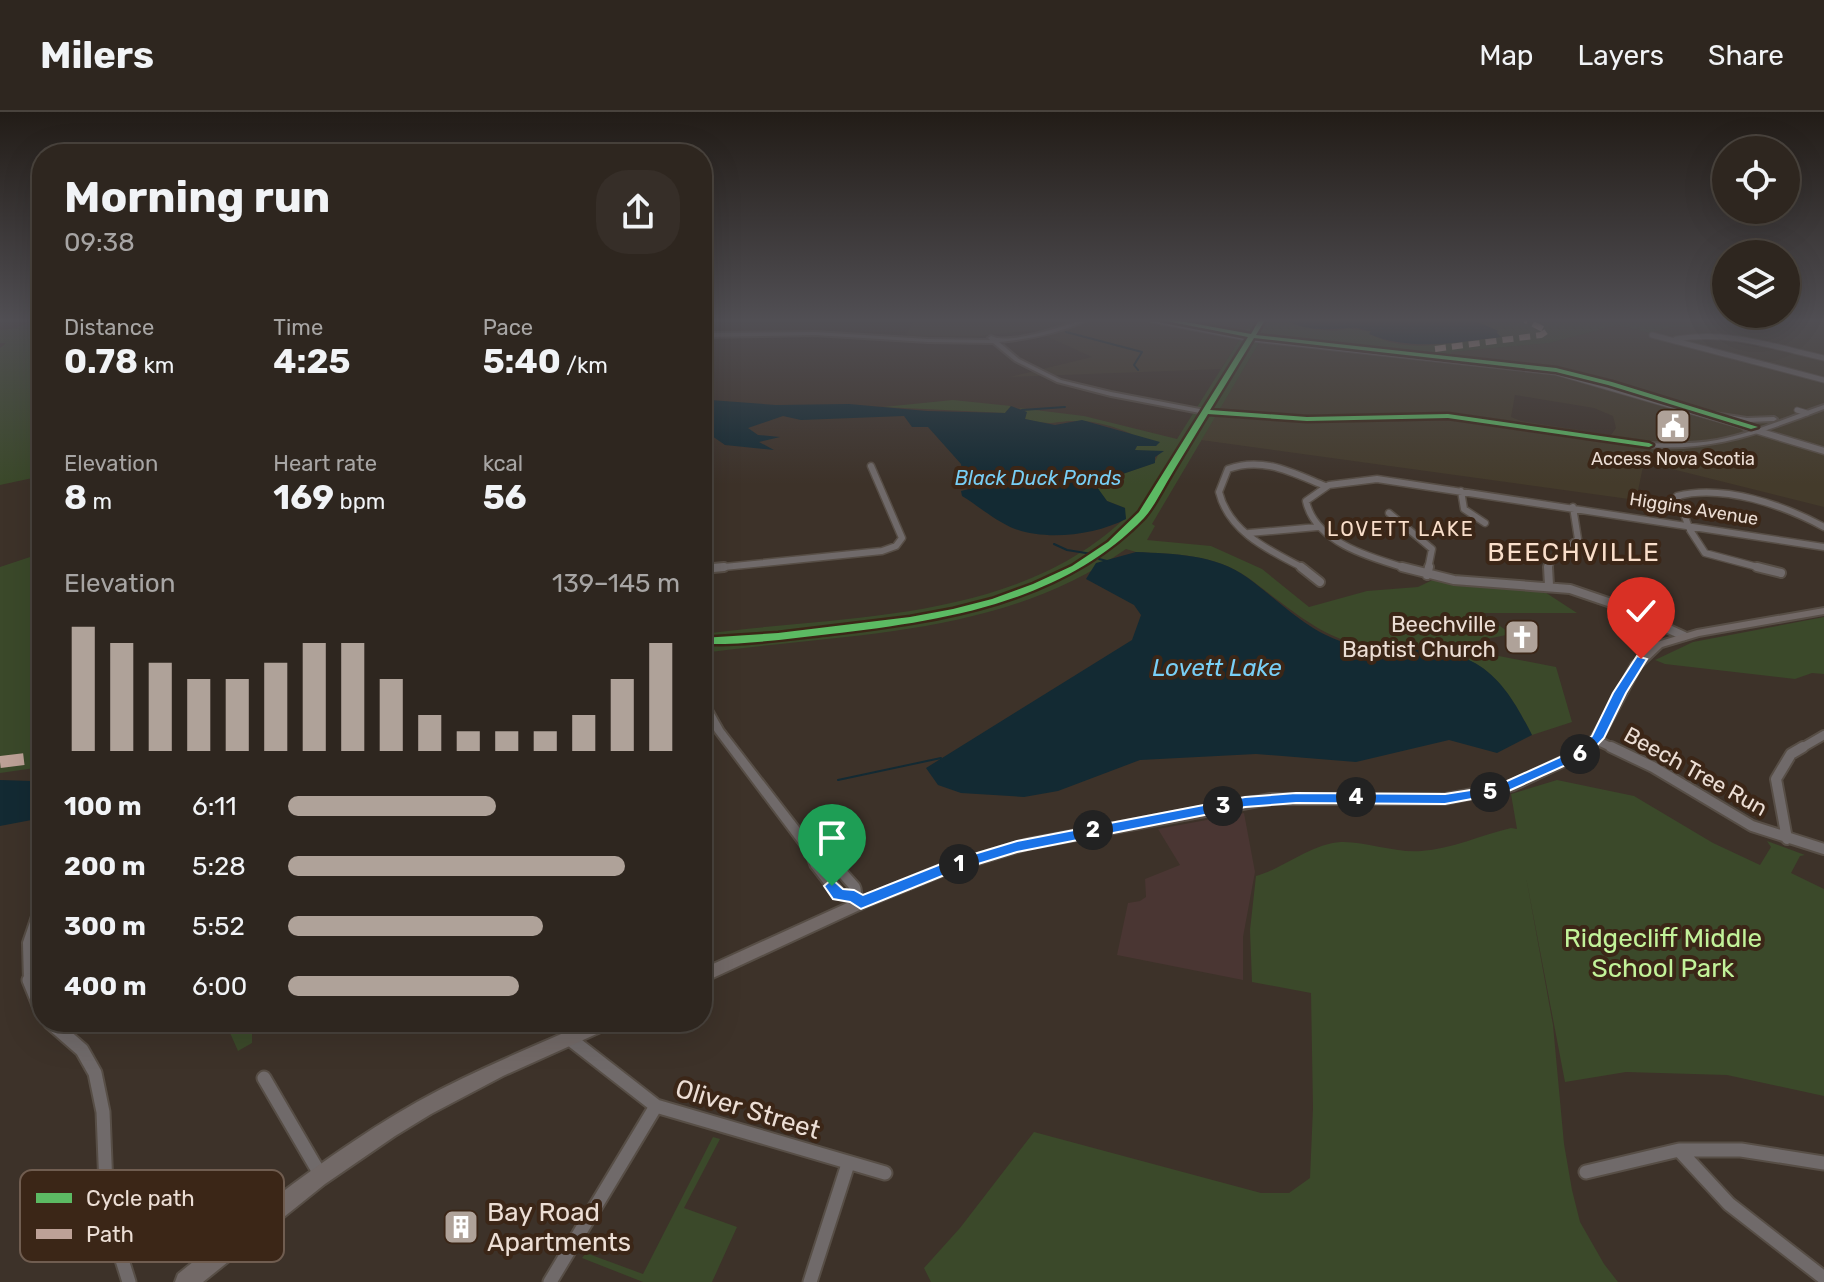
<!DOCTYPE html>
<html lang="en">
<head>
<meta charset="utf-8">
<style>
	body { margin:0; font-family:Rubik,sans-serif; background:#362e28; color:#f1f3f6; height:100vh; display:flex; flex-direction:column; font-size:30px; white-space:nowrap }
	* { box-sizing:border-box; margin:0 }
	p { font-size:26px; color:#a7a5a4 }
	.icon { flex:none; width:44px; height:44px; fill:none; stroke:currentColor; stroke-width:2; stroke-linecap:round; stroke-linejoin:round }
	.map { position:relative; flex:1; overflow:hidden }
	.details { position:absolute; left:32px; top:32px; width:680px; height:888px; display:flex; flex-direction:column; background:#2e261f; border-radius:32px; box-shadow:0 8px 32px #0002,0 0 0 2px #49433d }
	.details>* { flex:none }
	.fabs { position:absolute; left:1712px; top:24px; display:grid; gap:16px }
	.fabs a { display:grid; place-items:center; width:88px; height:88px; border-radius:50%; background:#2e261f; box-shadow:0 8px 32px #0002,0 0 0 2px #49433d; font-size:40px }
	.pin { position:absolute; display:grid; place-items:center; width:68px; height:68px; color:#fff; margin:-82px -34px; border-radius:50% 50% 50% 0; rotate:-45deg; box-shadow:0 0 8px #0007 }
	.pin .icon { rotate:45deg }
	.km { position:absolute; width:40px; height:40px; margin:-20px; border-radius:50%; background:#222; color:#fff; font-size:22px; line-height:40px; text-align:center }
	.round { display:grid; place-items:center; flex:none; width:84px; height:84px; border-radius:32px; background:#362e28 }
	.summary { display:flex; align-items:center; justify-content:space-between; height:136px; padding:0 32px }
	h1 { font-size:44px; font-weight:700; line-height:60px }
	.figures { display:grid; grid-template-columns:repeat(3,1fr); gap:12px; height:136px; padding:8px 32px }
	.figures div { display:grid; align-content:center }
	.figures b { font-size:34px; font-weight:700 }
	.figures small { font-size:22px; font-weight:400 }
	.figures p { font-size:22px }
	.chart { height:224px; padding:16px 32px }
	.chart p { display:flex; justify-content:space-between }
	.chart svg { width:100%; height:144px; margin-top:8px; stroke:#afa299; stroke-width:6 }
	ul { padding:0 32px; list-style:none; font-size:26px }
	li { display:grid; grid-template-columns:128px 96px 1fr; align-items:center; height:60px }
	li i { height:20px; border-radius:10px; background:#afa299 }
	header { display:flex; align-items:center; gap:48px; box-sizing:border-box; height:112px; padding:0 40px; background:#2e261f; border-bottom:2px solid #49433d }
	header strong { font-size:38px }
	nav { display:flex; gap:44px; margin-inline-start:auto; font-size:28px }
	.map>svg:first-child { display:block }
	.commercial { fill:#443b2b; fill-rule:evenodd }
	.industrial { fill:#4a3633 }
	.green { fill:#3b492a }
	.water { fill:#132a33 }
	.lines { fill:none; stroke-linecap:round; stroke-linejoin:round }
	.stream { stroke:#132a33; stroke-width:2 }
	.minor-far4-casing { stroke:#574e46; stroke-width:7 }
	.minor-far3-casing { stroke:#574e46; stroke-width:9 }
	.minor-far2-casing { stroke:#574e46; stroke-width:12 }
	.minor-far1-casing { stroke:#574e46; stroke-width:14 }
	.minor-casing { stroke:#574e46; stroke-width:17 }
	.tertiary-casing { stroke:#574e46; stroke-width:4 }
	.primary-casing { stroke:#574e46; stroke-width:4 }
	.minor-far4 { stroke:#706a6a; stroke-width:5 }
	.minor-far3 { stroke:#706a6a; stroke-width:6 }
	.minor-far2 { stroke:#706a6a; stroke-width:8 }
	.minor-far1 { stroke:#706a6a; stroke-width:10 }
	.minor { stroke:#706a6a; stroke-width:13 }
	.tertiary { fill:#706a6a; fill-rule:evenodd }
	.primary { fill:#726967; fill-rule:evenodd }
	.quiet-far1 { stroke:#bda197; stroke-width:6; stroke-dasharray:11 6; stroke-linecap:butt }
	.quiet { stroke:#bda197; stroke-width:12; stroke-dasharray:24 12; stroke-linecap:butt }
	.cycleway-casing { stroke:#3b2617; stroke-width:5 }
	.cycleway { fill:#5cba63; fill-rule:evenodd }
	.route { fill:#1a73e8; stroke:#fff; stroke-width:2 }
	.labels { text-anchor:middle; stroke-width:8; stroke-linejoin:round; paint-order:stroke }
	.far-poi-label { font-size:18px; fill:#ecded5; stroke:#3b2617 }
	.far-street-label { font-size:18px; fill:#ecded5; stroke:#3b2617 }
	.far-water-label { font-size:20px; font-style:italic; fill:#78cff6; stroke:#3b2617 }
	.far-neighbourhood-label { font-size:20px; letter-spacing:2px; fill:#f9deca; stroke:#3b2617 }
	.poi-label { font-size:22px; fill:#ecded5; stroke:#3b2617; text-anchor:end }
	.street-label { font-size:22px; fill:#ecded5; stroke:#3b2617 }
	.water-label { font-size:24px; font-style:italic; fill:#78cff6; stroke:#3b2617 }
	.quarter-label { font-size:26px; letter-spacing:2px; fill:#f9deca; stroke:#3b2617 }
	.near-park-label { font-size:26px; fill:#c2f299; stroke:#3b2617 }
	.near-street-label { font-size:26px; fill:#ecded5; stroke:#3b2617 }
	.near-poi-label { font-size:26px; fill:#ecded5; stroke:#3b2617; text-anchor:start }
	.key { fill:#3b2617; stroke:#705d50; stroke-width:2 }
	.key-label { font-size:22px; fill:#ecded5 }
</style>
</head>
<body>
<header>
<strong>Milers</strong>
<nav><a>Map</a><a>Layers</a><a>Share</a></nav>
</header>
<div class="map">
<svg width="1824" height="1170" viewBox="0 0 1824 1170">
	<rect width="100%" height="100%" fill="#3d3229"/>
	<path class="commercial" d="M914,208H1252L1221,257L1010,265L1092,245L1033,218L980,224H906Z
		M1649,208H1824V395L1644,350L1636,388L1201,328L1263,224L1450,243V240L1549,231L1618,213L1650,221L1672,215H1722L1655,212ZM1515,283L1594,296L1613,304L1616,316L1611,323L1521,309L1511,305Z"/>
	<path class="industrial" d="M1244,701L1255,760L1243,825V868L1117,843L1128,791L1140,789L1146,785L1145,767L1180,753L1158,717Z"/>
	<path class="green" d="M32,208H42V364L0,373V236L6,231H0V218L17,216Z
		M1252,208H1290L1313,217L1335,219L1348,216L1372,220V223C1412,244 1459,228 1500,225L1496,218L1472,208H1650L1656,212L1719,213L1724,216L1672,215L1650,221L1618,213L1549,231L1451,240V243L1263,224L1152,412L1155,414L1147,428L1211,434L1262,457L1309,495L1367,479L1418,475L1447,461L1534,473L1577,501H1482L1511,522L1467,531L1478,540L1556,555L1572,610L1532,623C1518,596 1503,568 1476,552C1437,529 1386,540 1344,528C1312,518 1275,485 1247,465C1214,442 1175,442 1136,440L1126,437C1002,525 847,521 702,541V522C844,503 1016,511 1126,405L1123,402L1125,396L1107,389L1096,375L1105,368L1154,351L1159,341L1134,338L1137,334H1156C1134,322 1105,309 1079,309C1055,308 1053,315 1025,307L1026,300L1019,296L1084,304L1177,327Z
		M953,288L1011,294L1005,301L883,295Z
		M42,441V655L0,661V455Z
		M1824,505V562L1812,561L1795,567L1665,552L1655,548L1693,530Z
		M1557,668L1634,684L1713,731L1760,753L1771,735L1767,729L1805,743L1800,744L1791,761L1824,777V984L1727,963L1626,960L1565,970L1526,765L1553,913L1564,1032L1572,1078L1580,1110L1604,1152L1618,1170H931L924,1156L960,1116L1034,1020L1261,1081H1289L1310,1066L1313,996L1311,881L1252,870L1250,818L1256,764C1285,756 1310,732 1341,730C1365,729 1394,741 1421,739C1452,737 1481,723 1511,716L1517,717L1511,682Z
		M185,910H249L252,915V931L238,939L227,914L206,918Z
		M713,1025L720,1027L684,1096L737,1115L712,1170H643L582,1146L586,1141L643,1162Z"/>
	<path class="water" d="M1472,208L1499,219L1496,220L1501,225C1457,230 1413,240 1369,222L1371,219C1364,219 1359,215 1352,216C1330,217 1308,220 1288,209Z
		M710,288L776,293L849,292L927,299L1005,301L1011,294L1027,300L1025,307L1055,313L1082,308L1160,330L1156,334H1137L1135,338L1164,339L1155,345V351L1105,368L1097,375L1107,389L1125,396L1126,407C1095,423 1048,429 1015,417C995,409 980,395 962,384L961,379L981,374L972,370L980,367H963L961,352L928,315H912L904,304L801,308L783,304L748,316L758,323L780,325L759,330L774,338L725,333L702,317V289Z
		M1136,440C1175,442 1215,442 1248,466C1278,488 1307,519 1343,530C1385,544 1436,529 1475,551C1503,567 1518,596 1532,623L1497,641L1449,628L1356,650L1256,642L1140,648L1058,679L1024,685L961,681L938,673L926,656L1132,528L1141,503L1134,493L1086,467L1096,451Z
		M42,666V706L0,714V668L32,669Z"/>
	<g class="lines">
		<path class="stream" d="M1066,220L1142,240L1134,253L1138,258
			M1022,298L1065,295
			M1054,432L1067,438L1092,442
			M1099,447L1107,449
			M702,663L709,662
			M838,668L941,646"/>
		<defs>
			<path id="minor-far4" d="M1152,208L1252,227L1555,260L1752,317
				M1652,223L1824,268
				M1676,227C1727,218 1775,235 1824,246
				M1797,298L1807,301"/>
			<path id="minor-far3" d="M1745,315L1824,339
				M1461,379L1464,397L1485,411
				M1389,401L1432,437L1428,457
				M1249,421L1317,415
				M704,457L882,439L896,434L902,426L871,354
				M1305,457C1271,439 1229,421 1219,380L1228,357C1263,344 1293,361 1325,374
				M1409,457C1372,446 1315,431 1306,389L1329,373L1377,367L1824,435
				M1548,457L1551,449L1578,427L1573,395
				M1765,457L1705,441L1690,418L1677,384C1724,372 1783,393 1824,415"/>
			<path id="minor-far2" d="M1301,455L1320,470
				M1402,455L1454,468L1570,477L1614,492L1684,524
				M1548,455L1549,473
				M1757,455L1781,461
				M702,457L724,455
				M1427,463L1429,455
				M1596,628L1615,637
				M1800,637L1824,623"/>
			<path id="minor-far1" d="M1611,635L1653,655L1752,714L1824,737
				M1787,727L1776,667L1791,642L1803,635
				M29,870L28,831L42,790"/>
			<path id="minor" d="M29,868L42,900
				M50,910L82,938L95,961L103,1000L107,1100L129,1170
				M570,927L656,994L885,1061
				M264,966L320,1062
				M1679,1038L1729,1092L1824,1166
				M1586,1060L1679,1038H1741L1824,1051
				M550,1170L656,994
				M810,1170L848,1052"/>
			<path id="tertiary" d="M1081,208H1088C1060,221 1030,227 999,230L1019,247L1061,268L1111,280L1205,298L1307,305L1448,302L1649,331C1672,332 1695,332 1717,328C1754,321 1788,305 1824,293V297C1764,320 1715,339 1649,335L1448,306L1307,309L1205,302L1111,284L1057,270L1015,249L993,231L928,230L815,223L702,225V221L815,220L928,227L990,228L988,226L991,224C1009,233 1061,215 1081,208Z
				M1714,301L1747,306L1774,305L1777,307L1774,309L1747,310L1712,304V302Z
				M702,586L706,587L723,617L816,737L834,744L859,772C862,777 860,782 863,787L861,790L857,792L851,789L835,786L811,755L806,741L715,620L702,598ZM820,748L826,750L849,776L848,779L843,778Z"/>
			<path id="primary" d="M1824,496V502L1699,524L1662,535L1641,555L1603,626L1588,643L1514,678L1445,692H1270L1028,737L952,760L866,795L702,871V857L856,787L942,752L1028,727L1270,682H1445L1506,671L1578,637L1592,624L1632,551L1654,531L1697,518Z
				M588,910H615L612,915L503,964L431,1002L395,1024L325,1072L203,1170H175L178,1162C254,1101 331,1039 417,990C472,959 531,936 588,910Z"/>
		</defs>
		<use href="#minor-far4" class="minor-far4-casing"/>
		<use href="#minor-far3" class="minor-far3-casing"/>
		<use href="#minor-far2" class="minor-far2-casing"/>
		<use href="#minor-far1" class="minor-far1-casing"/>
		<use href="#minor" class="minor-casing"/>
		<use href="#tertiary" class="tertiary-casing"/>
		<use href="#primary" class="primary-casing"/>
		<use href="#minor-far4" class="minor-far4"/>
		<use href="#minor-far3" class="minor-far3"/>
		<use href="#minor-far2" class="minor-far2"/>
		<use href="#minor-far1" class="minor-far1"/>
		<use href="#minor" class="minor"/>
		<use href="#tertiary" class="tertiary"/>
		<use href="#primary" class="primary"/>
		<path class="quiet-far1" d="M1435,237L1541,223L1547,219L1525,208"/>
		<path class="quiet" d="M0,650L42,645"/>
		<defs>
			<path id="cycleway" d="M1161,208H1175L1251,222L1259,208H1265L1256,223L1556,256L1612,270L1758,315L1751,317L1608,273L1556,260L1254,226L1210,298L1307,305L1448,302L1649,331L1653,333L1649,335L1448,306L1307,309L1208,302C1194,325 1180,348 1167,370C1160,382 1153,396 1144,406C1062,491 942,509 830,522C787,527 745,533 702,532V526L778,521L910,505L953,497L992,487L1033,472L1072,454L1108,430L1139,400L1248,225Z"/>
		</defs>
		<use href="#cycleway" class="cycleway-casing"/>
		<use href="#cycleway" class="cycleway"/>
	</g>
	<linearGradient id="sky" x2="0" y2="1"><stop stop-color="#221c17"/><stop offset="0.56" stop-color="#514f54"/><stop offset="1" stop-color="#514f54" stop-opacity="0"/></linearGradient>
	<rect width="1824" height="372" fill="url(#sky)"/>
	<path class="route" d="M1637,544L1647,547L1626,581L1604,626L1588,643L1504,681L1445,692L1296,691L1245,695L1017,740L952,760L861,797L850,790L833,787L824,774L832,767L843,777L854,778L863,783L941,752L1017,729L1245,685L1296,681L1445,682L1496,674L1578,637L1592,624L1613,581Z"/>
	<defs>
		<symbol id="civic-square" viewBox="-11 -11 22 22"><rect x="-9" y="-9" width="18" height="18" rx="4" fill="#afa299" stroke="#3b2617"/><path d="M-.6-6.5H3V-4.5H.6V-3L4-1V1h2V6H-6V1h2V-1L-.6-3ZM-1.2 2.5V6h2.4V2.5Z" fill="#fff"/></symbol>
		<symbol id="church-square" viewBox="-11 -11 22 22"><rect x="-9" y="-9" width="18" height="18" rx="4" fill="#afa299" stroke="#3b2617"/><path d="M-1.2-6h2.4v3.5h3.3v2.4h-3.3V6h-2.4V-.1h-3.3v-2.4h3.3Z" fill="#fff"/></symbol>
		<symbol id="building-square" viewBox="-11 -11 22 22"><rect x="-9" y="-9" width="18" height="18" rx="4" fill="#afa299" stroke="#3b2617"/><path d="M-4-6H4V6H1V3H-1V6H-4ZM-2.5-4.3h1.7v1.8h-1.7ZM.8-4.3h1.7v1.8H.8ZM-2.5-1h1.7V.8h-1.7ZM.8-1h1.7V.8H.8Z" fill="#fff"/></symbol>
	</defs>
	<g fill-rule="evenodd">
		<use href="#civic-square" x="1653" y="294" width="40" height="40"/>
		<use href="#church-square" x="1502" y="505" width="40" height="40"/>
		<use href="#building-square" x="441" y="1095" width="40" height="40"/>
	</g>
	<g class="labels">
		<g class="far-poi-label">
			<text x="1673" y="353">Access Nova Scotia</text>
		</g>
		<g class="far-street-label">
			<text transform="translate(1694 397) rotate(9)" y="6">Higgins Avenue</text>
		</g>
		<g class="far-water-label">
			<text x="1038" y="373">Black Duck Ponds</text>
		</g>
		<g class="far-neighbourhood-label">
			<text x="1401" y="424">LOVETT LAKE</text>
		</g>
		<g class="poi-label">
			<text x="1496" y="520">Beechville<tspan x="1496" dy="25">Baptist Church</tspan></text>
		</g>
		<g class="street-label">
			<text transform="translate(1696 659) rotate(29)" y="8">Beech Tree Run</text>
		</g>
		<g class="water-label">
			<text x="1217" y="564">Lovett Lake</text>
		</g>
		<g class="quarter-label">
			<text x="1574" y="449">BEECHVILLE</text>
		</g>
		<g class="near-park-label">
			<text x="1663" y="835">Ridgecliff Middle<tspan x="1663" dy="30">School Park</tspan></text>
		</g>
		<g class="near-street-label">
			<text transform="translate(748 997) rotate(17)" y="9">Oliver Street</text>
		</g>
		<g class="near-poi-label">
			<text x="487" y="1109">Bay Road<tspan x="487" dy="30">Apartments</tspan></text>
		</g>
	</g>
	<rect x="20" y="1058" width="264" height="92" rx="12" class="key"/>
	<rect x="36" y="1081" width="36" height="10" fill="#5cba63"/>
	<rect x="36" y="1117" width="36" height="10" fill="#bda197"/>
	<g class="key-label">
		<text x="86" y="1094">Cycle path</text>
		<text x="86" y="1130">Path</text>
	</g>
</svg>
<div class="fabs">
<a><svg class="icon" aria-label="locate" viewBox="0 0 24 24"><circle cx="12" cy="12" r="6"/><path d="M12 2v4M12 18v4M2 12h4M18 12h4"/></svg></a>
<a><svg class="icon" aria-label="layers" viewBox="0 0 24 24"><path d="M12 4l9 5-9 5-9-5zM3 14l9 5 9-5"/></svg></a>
</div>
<div class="pin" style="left:832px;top:774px;background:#1e9e55"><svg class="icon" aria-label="arrive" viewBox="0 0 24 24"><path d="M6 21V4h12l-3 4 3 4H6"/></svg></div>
<div class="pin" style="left:1641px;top:547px;background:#d93025"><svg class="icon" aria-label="check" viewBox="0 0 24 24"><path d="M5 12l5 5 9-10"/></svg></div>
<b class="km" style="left:959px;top:752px">1</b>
<b class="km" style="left:1093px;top:718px">2</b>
<b class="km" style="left:1223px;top:694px">3</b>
<b class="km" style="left:1356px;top:685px">4</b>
<b class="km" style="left:1490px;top:680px">5</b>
<b class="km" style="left:1580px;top:642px">6</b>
<section class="details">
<div class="summary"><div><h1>Morning run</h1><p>09:38</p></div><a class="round"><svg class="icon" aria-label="share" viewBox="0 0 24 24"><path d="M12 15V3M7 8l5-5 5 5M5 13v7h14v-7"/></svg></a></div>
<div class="figures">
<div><p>Distance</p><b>0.78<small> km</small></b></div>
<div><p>Time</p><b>4:25</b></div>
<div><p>Pace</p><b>5:40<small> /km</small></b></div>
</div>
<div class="figures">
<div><p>Elevation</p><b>8<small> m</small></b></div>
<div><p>Heart rate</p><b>169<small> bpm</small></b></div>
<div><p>kcal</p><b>56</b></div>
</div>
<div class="chart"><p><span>Elevation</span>139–145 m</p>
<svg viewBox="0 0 160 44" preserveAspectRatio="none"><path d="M5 44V6M15 44V11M25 44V17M35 44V22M45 44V22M55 44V17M65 44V11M75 44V11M85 44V22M95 44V33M105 44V38M115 44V38M125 44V38M135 44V33M145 44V22M155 44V11"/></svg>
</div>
<ul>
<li><b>100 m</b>6:11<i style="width:53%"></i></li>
<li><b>200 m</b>5:28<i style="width:86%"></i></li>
<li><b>300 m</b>5:52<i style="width:65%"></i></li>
<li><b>400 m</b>6:00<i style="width:59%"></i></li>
</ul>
</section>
</div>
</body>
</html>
